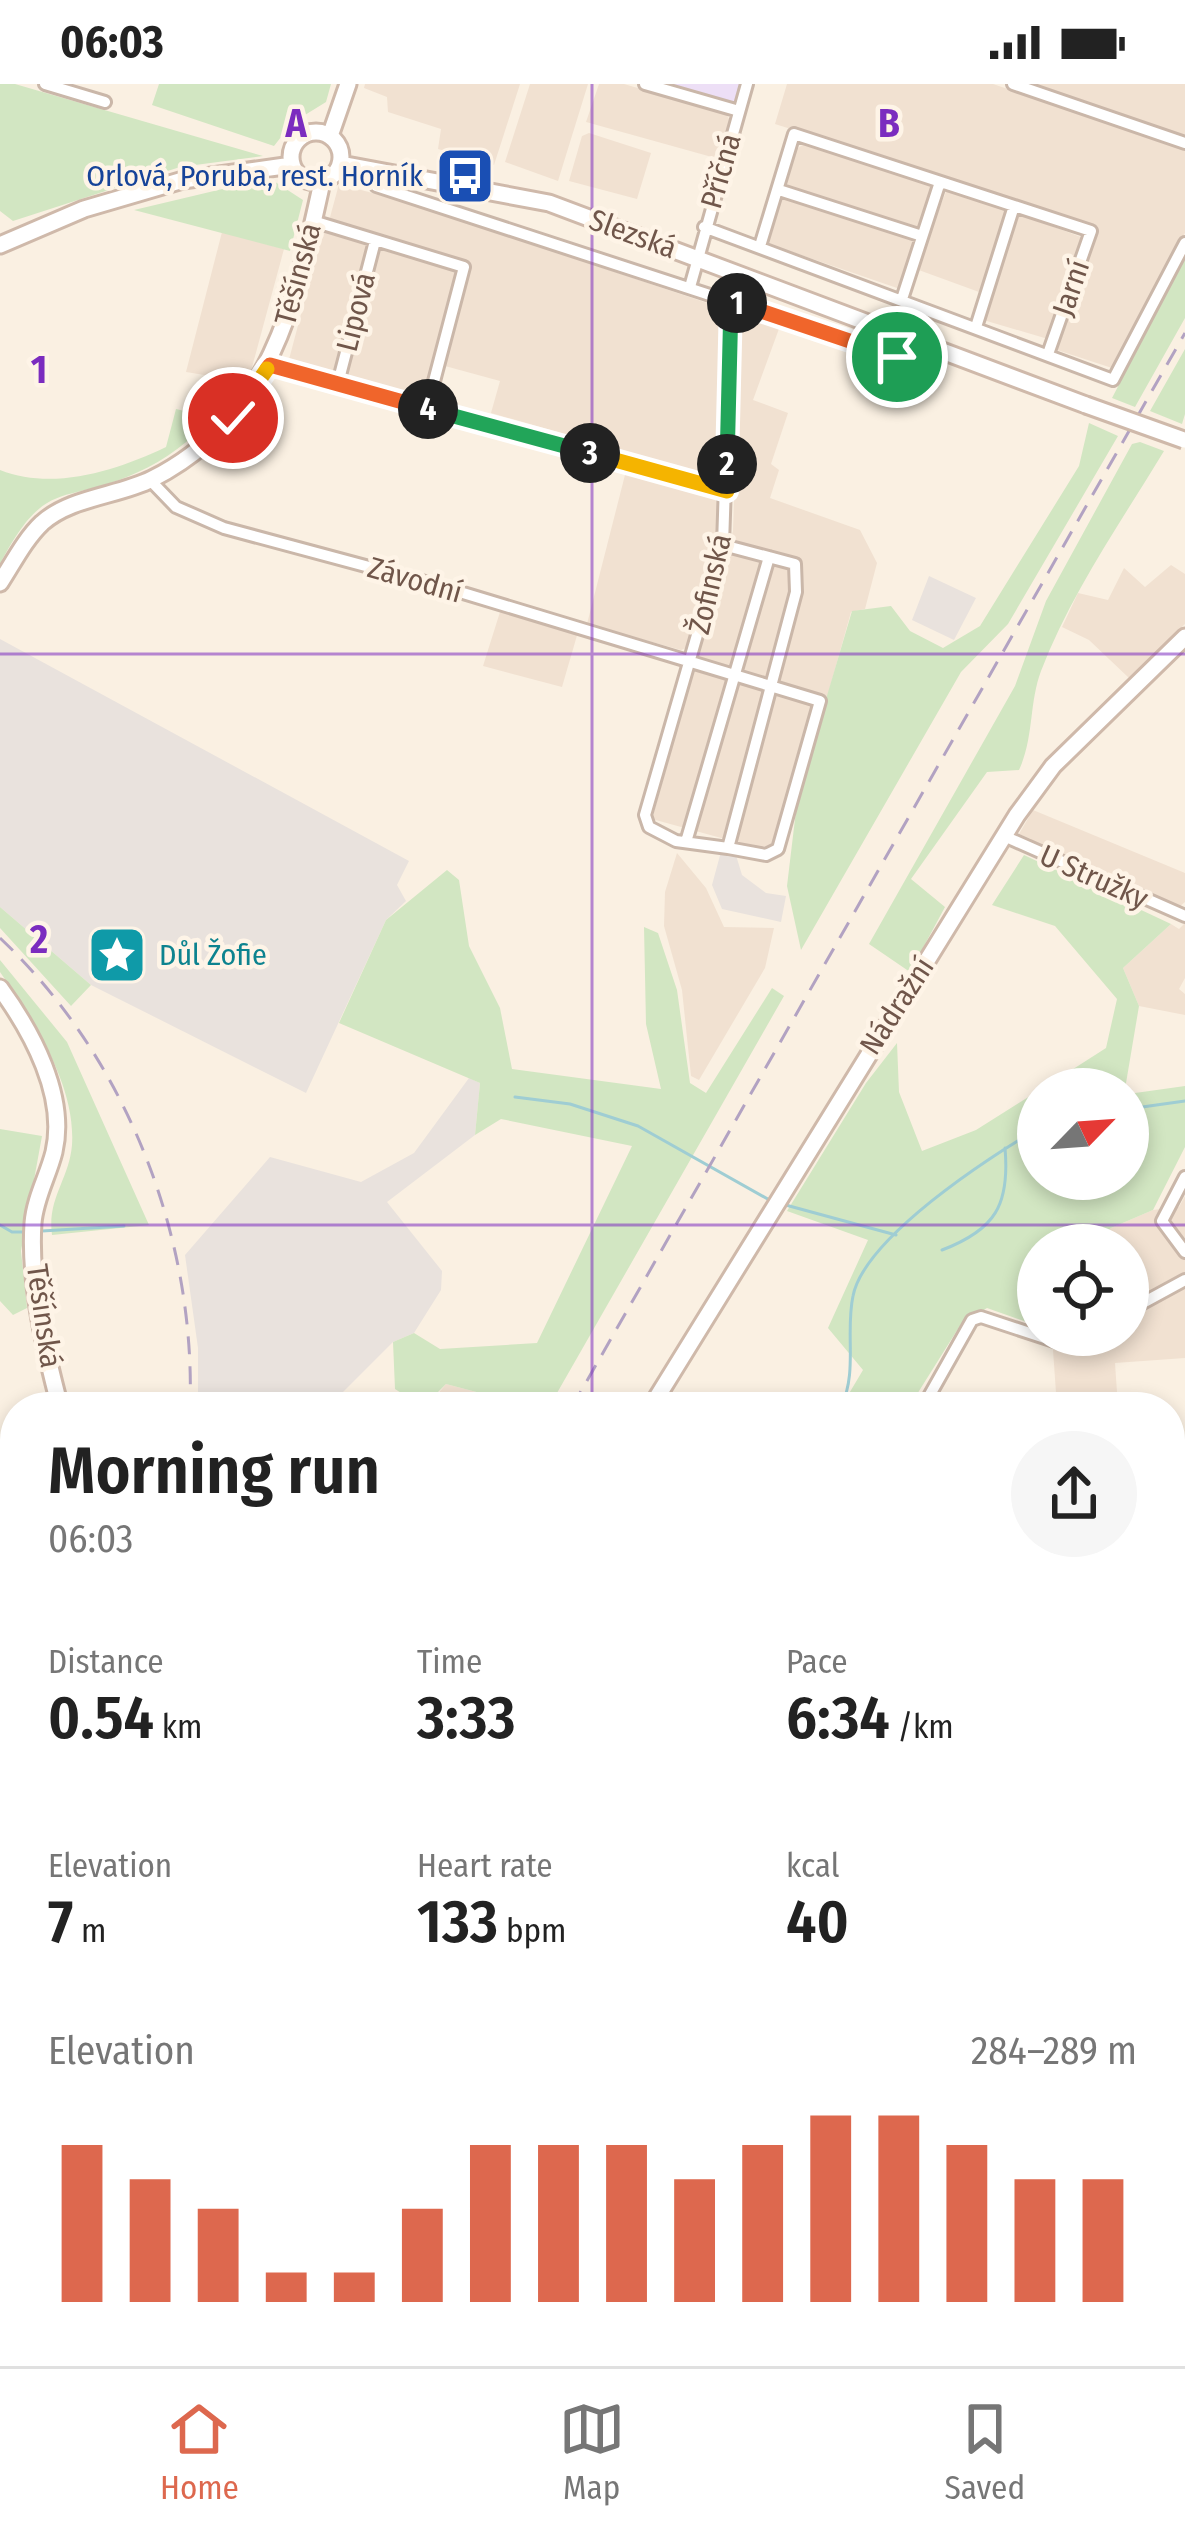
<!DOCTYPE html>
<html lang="en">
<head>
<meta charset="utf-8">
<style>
	body { margin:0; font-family:"Fira Sans Condensed",sans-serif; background:#f6f6f6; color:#222; height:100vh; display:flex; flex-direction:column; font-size:45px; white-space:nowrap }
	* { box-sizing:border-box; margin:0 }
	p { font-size:39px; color:#767676 }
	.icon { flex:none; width:66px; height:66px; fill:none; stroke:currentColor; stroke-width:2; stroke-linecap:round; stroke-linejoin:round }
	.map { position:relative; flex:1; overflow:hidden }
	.panel { position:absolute; left:0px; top:1308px; width:1185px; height:975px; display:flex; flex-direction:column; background:#fff; border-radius:48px 48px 0 0; box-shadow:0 6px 18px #0003 }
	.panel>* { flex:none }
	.needle { width:78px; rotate:65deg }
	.controls { position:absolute; left:1017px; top:984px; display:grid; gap:24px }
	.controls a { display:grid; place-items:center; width:132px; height:132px; border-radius:50%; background:#fff; box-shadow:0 6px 18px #0003; font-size:60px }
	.pin { position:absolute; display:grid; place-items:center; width:102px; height:102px; color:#fff; margin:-51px; border:6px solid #fff; border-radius:50%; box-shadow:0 3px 12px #0007 }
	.km { position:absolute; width:60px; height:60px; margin:-30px; border-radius:50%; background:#222; color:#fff; font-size:33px; line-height:60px; text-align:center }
	.round { display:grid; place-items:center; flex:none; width:126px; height:126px; border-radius:63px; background:#f6f6f6 }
	.headline { display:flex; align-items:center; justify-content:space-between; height:204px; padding:0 48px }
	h1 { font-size:66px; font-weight:600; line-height:90px }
	.metrics { display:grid; grid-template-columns:repeat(3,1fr); gap:18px; height:204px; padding:12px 48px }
	.metrics div { display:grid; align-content:center }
	.metrics b { font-size:60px; font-weight:600 }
	.metrics small { font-size:33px; font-weight:400 }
	.metrics p { font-size:33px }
	.chart { height:336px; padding:24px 48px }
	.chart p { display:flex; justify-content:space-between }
	.chart svg { width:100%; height:216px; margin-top:12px; stroke:#dd684e; stroke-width:6 }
	.status { display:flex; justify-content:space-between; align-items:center; height:84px; padding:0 60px; background:#fff; direction:ltr }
	.status svg { height:33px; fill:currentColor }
	.menu { display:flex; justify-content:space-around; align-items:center; height:168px; border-top:3px solid #e0e0e0; background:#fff; font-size:33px; color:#767676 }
	.menu a { display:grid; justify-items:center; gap:6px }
	.menu .current { color:#dd684e }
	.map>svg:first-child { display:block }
	.residential { fill:#f1e1d1 }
	.industrial { fill:#e9e2dd }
	.education { fill:#eddff6 }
	.green { fill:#d2e6c2 }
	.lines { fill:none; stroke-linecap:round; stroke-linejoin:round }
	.stream { stroke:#9fcdd3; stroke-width:3 }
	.street-casing { stroke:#cab7a9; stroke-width:16 }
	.secondary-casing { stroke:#cfb9aa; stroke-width:21 }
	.street { stroke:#fff; stroke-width:10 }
	.secondary { stroke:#fff; stroke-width:15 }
	.rail { stroke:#b2a2c2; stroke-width:3; stroke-dasharray:18 12; stroke-linecap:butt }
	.secondary-bridge-casing { stroke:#cfb9aa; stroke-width:21; stroke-linecap:butt }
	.secondary-bridge { stroke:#fff; stroke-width:15 }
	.split-1-casing { stroke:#fff; stroke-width:24 }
	.split-2-casing { stroke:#fff; stroke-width:24 }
	.split-3-casing { stroke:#fff; stroke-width:24 }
	.split-4-casing { stroke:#fff; stroke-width:24 }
	.split-5-casing { stroke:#fff; stroke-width:24 }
	.split-6-casing { stroke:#fff; stroke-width:24 }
	.split-1 { stroke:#f0652b; stroke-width:15 }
	.split-2 { stroke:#22a559; stroke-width:15 }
	.split-3 { stroke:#f5b400; stroke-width:15 }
	.split-4 { stroke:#22a559; stroke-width:15 }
	.split-5 { stroke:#f0652b; stroke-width:15 }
	.split-6 { stroke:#f5b400; stroke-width:15 }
	.grid { fill:none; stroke:#7b2cbf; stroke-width:3; stroke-opacity:0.55 }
	.labels { text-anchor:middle; stroke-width:9; stroke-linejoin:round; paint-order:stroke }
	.street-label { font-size:30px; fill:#70564a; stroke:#fef4e7 }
	.transit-label { font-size:30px; fill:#164399; stroke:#fef4e7; text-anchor:end }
	.culture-label { font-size:30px; fill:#0d838f; stroke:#fef4e7; text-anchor:start }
	.grid-label { font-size:39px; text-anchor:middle; font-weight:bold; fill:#7b2cbf; stroke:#fef4e7; stroke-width:9; stroke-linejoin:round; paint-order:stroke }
</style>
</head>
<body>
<div class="status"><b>06:03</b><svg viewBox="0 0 49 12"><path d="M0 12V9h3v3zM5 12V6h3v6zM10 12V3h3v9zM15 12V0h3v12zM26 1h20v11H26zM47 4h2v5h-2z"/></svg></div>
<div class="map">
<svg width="1185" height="2282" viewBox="0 0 1185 2282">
	<rect width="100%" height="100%" fill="#faf0e2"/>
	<path class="residential" d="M365,0H520L494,81L438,65L441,45L388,28L387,13L364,4Z
		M530,0H588L558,97L505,78Z
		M599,0H624L726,30L730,36L719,75L586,38Z
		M787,0H993L1185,65V149L1112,284L1057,266L1097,142L775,40Z
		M1032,0H1185V52Z
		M589,49L651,69L637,115L569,97L582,52Z
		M804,60L933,102L918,147L783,103L795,66Z
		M339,100L413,120L725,225L723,395L491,329L500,297L445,282L471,181L329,137Z
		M947,105L1008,127L979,208L916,185Z
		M779,113L915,157L900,205L766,159Z
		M1019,130L1081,153L1048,255L980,235Z
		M323,147L371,159L336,291L330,295L287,283Z
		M222,148L284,165L251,287L241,297L186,288Z
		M377,165L451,184L456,192L422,319L345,298Z
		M740,229L780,242L753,316L788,329L771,380L779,386L770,414L860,446L877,479L865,525L851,528L783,771L652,735L733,447Z
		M626,387L721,412L716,470L691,562L681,566L587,540Z
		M1171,481L1185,490V540L1129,594L1089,556L1062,543L1078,509L1108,516L1124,484L1145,503Z
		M500,528L578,548L562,603L483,582Z
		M1033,726L1185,789V818L1179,823L1029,760L1031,755L1019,750Z
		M677,769L706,804L724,843L774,844L765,884L699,996L691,992L682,906L664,842L665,808Z
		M1185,839V894L1179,905L1185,910V931L1139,922L1123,884L1171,840L1179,845Z
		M1185,1112V1274L1115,1279L1118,1323H1057L1053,1266H1071L1100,1251H1128V1161L1091,1160L1111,1144L1153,1126L1179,1123Z
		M446,1300L484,1310L502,1323H427Z
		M1170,1414L1185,1440V1496L1170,1503Z
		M0,1616L15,1622V1811L0,1803Z
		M1185,1642V1724L1170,1707V1656Z"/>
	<path class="industrial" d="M929,492L976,514L954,556L912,536Z
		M0,555L409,777L397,801L406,817L386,836L306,1009L91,901L0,823Z
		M722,764L735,768L742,791L766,809L786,812L781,838L722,825L712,801Z
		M469,994L480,999L475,1051L387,1118L442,1187L441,1206L414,1249L393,1258L328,1323H198V1264L185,1171L270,1073L361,1098L414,1069Z"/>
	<path class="education" d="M671,0H743L738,19Z"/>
	<path class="green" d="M0,0H15L263,72L180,83L13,137L0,127Z
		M159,0H331L326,18L292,39L274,62L152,21Z
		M269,94L303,116L290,167L134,126Z
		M1185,174V234L1135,323L1112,314Z
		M1185,265V330L1182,340L1150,327Z
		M176,325L214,334C189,356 167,376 136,389C62,422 46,392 0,480V386C53,407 116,387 166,363Z
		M1089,339L1118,352L1008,540L961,588L801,866L787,802L798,710L852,527L891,522L910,547L943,564L980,542L1079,382Z
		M1140,358L1164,367C1121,438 1071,509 1041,587C1029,619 1034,654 1019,686L987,688L911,795L945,823L910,888L869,860L1015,602L1046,517L1132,360Z
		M1024,771L1171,840L1123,884L1139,922L1125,1005H1042L1106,964L1117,915L1055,842L992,821Z
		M447,786L459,796L469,862L500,924L512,985L661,1005L646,940L644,843L658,849L677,906L690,999L706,1009L772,904L784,912L549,1323H502L484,1310L446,1300L423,1323L395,1305L393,1258L414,1249L440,1265L537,1259L632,1062L501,1035L475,1051L480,999L339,939L386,836Z
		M0,823L91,901L71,922L0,844Z
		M0,876L67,958L149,1141L52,1151C47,1114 69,1096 72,1061C76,1001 33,936 0,888Z
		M897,959L899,1008L922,1067L976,1046L1038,1007V1095H1128V1010L1185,1002V1063L1153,1126L1111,1144L1091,1161H1038V1242L987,1224L961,1240L909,1323H841L863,1286L828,1244L868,1156L787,1127L866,999Z
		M0,1045L42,1052L21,1167L27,1224L13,1231L0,1217Z
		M0,1575L15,1581V1622L0,1616Z
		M15,1939V2268H39V2282H0V1980Z
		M84,2268H428L423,2282H81Z
		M972,2268H1032L1084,2282H959Z"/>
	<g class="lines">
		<path class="stream" d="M515,1013L570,1020L638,1042L773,1118
			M1128,1025L1185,1017
			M782,1120L896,1151
			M0,1141L12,1148H26
			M42,1147L124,1142
			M942,1166C995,1146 1010,1121 1005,1064
			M841,1323C858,1287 845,1249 853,1212C864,1155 988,1073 1038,1045
			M1170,2218L1185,2222
			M337,2268L369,2280
			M107,2282L110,2268"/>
		<defs>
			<path id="street" d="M45,0L105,18
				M645,0L739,27
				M1013,0L1185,59
				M376,102L918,279
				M779,106L922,152
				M313,137L464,183L427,324
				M704,143L1113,296L1185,159
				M760,162L794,50L1091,147L1048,270
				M690,203L747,0
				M902,215L940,98
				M976,243L1014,122
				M270,281L727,407
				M338,299L375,157
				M150,396L176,423L224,444L440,502L820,617L778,765L766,771L728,764
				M723,461L795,480L796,508L728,764L676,757L649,743L645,731L723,461L731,218
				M1004,752L1185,832
				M686,758L769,473
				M1185,1093L1162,1137L1185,1168
				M1128,1227L1185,1196
				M359,1323L366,1318
				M923,1323L972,1236L981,1233L1060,1259L1081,1251
				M1170,1989L1185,1955
				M469,2268L472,2282
				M1107,2268L1156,2282
				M649,2282L651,2268
				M757,2282L767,2268"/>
			<path id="secondary" d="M291 73a25 25 0 1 1 50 0a25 25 0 1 1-50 0Z
				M330,52L348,0
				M341,80L549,119L1086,321
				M0,161L84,125L183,96L292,81
				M0,499C13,479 25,455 42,439C71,413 118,412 152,395C271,335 296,217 322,98
				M0,904C32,948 67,1012 54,1068C48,1092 35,1114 33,1139C29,1199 45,1266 60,1323
				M651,1323L1017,731L1053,682L1185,553
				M0,1830L15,1835
				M0,1861L15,1852
				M1170,2012L1185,2009
				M875,2268L891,2282
				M916,2282L930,2268"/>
		</defs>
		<use href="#street" class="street-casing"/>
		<use href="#secondary" class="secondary-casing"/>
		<use href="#street" class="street"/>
		<use href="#secondary" class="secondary"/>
		<path class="rail" d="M0,854C125,972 196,1152 190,1323
			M572,1323L1185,249
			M47,2268V2282
			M73,2282L76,2268"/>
		<defs>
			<path id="secondary-bridge" d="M1086,321L1184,356"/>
		</defs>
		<use href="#secondary-bridge" class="secondary-bridge-casing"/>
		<use href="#secondary-bridge" class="secondary-bridge"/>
	</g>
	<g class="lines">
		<defs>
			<path id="split-1" d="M737,219L897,273"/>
			<path id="split-2" d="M727,380L731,218L737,219"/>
			<path id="split-3" d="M590,369L727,407V380"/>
			<path id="split-4" d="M428,325L590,369"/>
			<path id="split-5" d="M267,285L270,281L428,325"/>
			<path id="split-6" d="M233,334L267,285"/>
		</defs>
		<use href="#split-1" class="split-1-casing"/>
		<use href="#split-2" class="split-2-casing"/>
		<use href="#split-3" class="split-3-casing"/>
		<use href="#split-4" class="split-4-casing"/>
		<use href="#split-5" class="split-5-casing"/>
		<use href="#split-6" class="split-6-casing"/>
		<use href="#split-1" class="split-1"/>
		<use href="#split-2" class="split-2"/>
		<use href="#split-3" class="split-3"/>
		<use href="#split-4" class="split-4"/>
		<use href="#split-5" class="split-5"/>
		<use href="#split-6" class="split-6"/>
	</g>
	<path class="grid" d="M592,0V1323M0,570H1185M0,1141H1185M0,1712H15M1170,1712H1185M592,2268V2282"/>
	<defs>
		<symbol id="bus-square" viewBox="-11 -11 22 22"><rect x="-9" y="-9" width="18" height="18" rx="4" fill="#1a4fb4" stroke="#fef4e7"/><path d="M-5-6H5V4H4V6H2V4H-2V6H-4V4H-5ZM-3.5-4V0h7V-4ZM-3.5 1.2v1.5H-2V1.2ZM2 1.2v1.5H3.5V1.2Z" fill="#fff"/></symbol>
		<symbol id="sight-square" viewBox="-11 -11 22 22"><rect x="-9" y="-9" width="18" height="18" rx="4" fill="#0f9aa8" stroke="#fef4e7"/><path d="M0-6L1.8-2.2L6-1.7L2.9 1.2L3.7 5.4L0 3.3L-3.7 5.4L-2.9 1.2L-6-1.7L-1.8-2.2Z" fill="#fff"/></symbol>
	</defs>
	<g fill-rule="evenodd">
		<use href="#bus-square" x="432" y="59" width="66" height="66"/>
		<use href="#sight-square" x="84" y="838" width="66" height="66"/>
	</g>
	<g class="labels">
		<g class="street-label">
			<text transform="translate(721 87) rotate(-74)" y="10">Příčná</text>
			<text transform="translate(633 150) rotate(20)" y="10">Slezská</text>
			<text transform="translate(298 190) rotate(-75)" y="10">Těšínská</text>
			<text transform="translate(1071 204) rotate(-71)" y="10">Jarní</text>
			<text transform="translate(356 228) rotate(-76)" y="10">Lipová</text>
			<text transform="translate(415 496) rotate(16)" y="10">Závodní</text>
			<text transform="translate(710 500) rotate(-77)" y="10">Žofinská</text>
			<text transform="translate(1094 793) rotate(24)" y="10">U Stružky</text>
			<text transform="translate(897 922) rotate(-57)" y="10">Nádražní</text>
			<text transform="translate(44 1232) rotate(82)" y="10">Těšínská</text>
		</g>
		<g class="transit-label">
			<text x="423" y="102">Orlová, Poruba, rest. Horník</text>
		</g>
		<g class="culture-label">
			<text x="159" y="881">Důl Žofie</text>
		</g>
	</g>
	<g class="grid-label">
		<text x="296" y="53">A</text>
		<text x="889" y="53">B</text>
		<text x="39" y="299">1</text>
		<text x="39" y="869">2</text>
	</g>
</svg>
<div class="controls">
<a><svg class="needle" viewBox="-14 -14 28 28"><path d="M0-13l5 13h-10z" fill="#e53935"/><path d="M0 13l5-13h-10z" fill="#767676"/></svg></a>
<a><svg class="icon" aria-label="locate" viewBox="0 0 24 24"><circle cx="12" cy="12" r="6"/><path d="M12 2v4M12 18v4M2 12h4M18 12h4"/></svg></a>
</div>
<div class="pin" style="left:897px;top:273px;background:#1e9e55"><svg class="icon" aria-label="arrive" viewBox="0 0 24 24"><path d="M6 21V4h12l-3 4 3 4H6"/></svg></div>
<div class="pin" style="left:233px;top:334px;background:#d93025"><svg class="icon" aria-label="check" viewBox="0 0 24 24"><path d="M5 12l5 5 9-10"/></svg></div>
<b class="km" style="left:737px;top:219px">1</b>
<b class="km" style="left:727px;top:380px">2</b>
<b class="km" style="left:590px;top:369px">3</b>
<b class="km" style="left:428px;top:325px">4</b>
<section class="panel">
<div class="headline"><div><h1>Morning run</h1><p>06:03</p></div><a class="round"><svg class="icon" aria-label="share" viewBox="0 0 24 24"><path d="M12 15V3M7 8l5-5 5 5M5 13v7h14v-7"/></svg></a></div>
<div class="metrics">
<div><p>Distance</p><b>0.54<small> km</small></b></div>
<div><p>Time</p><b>3:33</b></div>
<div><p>Pace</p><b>6:34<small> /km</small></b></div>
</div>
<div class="metrics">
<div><p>Elevation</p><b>7<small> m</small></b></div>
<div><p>Heart rate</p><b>133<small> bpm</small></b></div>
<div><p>kcal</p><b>40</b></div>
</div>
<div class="chart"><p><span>Elevation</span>284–289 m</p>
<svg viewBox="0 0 160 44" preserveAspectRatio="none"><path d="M5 44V12M15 44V19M25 44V25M35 44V38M45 44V38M55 44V25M65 44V12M75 44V12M85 44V12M95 44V19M105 44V12M115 44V6M125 44V6M135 44V12M145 44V19M155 44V19"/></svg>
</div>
</section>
</div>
<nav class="menu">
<a class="current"><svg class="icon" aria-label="home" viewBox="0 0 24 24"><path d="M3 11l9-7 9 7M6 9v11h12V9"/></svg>Home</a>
<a><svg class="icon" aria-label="map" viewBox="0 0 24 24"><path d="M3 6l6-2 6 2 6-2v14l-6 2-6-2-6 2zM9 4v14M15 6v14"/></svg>Map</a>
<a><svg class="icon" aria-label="saved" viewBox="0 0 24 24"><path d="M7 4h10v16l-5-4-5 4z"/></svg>Saved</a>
</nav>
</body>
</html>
